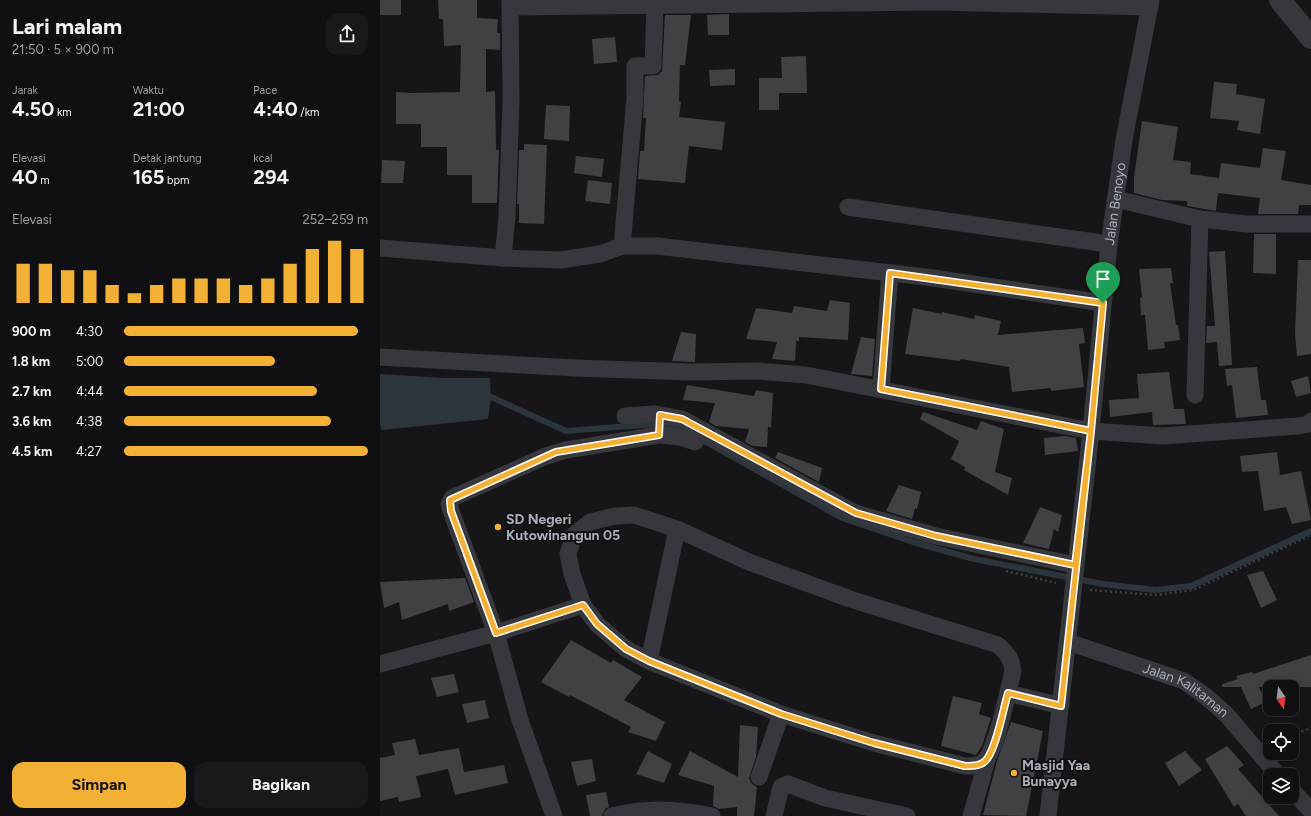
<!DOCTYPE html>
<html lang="id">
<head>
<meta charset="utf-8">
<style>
	body { margin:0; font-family:Figtree,sans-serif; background:#19191b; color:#f1f3f6; height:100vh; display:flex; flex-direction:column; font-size:15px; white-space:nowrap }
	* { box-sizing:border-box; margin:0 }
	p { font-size:13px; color:#9c9d9f }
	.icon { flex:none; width:22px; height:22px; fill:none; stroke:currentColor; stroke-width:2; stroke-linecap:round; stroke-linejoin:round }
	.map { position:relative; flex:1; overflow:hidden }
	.sheet { display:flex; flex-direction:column; background:#101012; width:380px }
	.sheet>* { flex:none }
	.needle { width:26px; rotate:166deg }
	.fabs { position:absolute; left:883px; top:680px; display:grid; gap:8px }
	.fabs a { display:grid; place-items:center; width:36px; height:36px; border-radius:8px; background:#101012; box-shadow:0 2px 10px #0003,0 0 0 1px #303032; font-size:20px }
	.pin { position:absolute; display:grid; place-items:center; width:34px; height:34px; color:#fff; margin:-41px -17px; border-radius:50% 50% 50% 0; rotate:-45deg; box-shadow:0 0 4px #0007 }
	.pin .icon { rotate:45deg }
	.round { display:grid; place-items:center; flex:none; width:42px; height:42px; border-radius:12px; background:#19191b }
	.headline { display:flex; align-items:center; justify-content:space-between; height:68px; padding:0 12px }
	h1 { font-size:22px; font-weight:700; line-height:30px }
	.metrics { display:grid; grid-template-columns:repeat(3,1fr); gap:6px; height:68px; padding:4px 12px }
	.metrics div { display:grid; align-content:center }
	.metrics b { font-size:20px; font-weight:700 }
	.metrics small { font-size:11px; font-weight:400 }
	.metrics p { font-size:11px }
	.chart { height:112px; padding:8px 12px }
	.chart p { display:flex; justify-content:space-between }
	.chart svg { width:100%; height:72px; margin-top:4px; stroke:#f2b134; stroke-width:6 }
	.button { display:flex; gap:8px; margin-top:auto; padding:8px 12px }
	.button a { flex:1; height:46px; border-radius:12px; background:#f2b134; color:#111; font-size:16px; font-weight:700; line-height:46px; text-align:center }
	.button a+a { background:#19191b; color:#f1f3f6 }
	ul { padding:0 12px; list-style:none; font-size:13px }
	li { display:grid; grid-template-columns:64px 48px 1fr; align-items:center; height:30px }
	li i { height:10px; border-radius:5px; background:#f2b134 }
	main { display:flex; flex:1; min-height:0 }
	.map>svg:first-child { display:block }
	.water { fill:#2c353c }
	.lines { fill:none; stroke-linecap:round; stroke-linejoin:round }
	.stream { stroke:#2c353c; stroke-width:6 }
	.building { fill:#404145 }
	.path { stroke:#3d3f44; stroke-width:2.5; stroke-dasharray:2 3; stroke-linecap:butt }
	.minor { stroke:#37383d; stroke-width:17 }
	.tertiary { stroke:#37383d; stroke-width:22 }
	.route-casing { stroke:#fff; stroke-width:8 }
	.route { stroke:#f2b134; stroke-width:5 }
	.poi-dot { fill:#f2b134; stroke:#111113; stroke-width:1.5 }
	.labels { text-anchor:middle; stroke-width:4; stroke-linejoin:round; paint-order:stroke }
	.street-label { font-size:14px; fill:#a8adb8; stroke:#111113 }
	.poi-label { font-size:14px; font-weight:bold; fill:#a8adb8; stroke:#111113; text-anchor:start }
</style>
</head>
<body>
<main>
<section class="sheet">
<div class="headline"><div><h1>Lari malam</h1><p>21:50 · 5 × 900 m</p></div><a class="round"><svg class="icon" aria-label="share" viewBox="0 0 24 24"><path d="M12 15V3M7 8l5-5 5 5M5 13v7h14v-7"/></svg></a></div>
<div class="metrics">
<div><p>Jarak</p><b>4.50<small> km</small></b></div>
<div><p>Waktu</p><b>21:00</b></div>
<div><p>Pace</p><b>4:40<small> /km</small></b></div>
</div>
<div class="metrics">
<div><p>Elevasi</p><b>40<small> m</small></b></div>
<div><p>Detak jantung</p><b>165<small> bpm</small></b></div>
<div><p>kcal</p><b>294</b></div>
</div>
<div class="chart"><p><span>Elevasi</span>252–259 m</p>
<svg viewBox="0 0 160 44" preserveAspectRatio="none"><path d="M5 44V20M15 44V20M25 44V24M35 44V24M45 44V33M55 44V38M65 44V33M75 44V29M85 44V29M95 44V29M105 44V33M115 44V29M125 44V20M135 44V11M145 44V6M155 44V11"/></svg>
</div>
<ul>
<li><b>900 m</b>4:30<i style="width:96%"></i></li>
<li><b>1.8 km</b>5:00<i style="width:62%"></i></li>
<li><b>2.7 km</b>4:44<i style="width:79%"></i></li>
<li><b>3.6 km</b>4:38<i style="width:85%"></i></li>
<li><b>4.5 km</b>4:27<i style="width:100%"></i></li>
</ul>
<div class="button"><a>Simpan</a><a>Bagikan</a></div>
</section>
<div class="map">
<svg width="931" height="816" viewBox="0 0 931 816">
	<rect width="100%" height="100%" fill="#161618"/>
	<path class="water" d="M0,374L64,378H110L111,397L108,419L2,430L0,425Z"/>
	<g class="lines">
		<path class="stream" d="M111,397L186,431L275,424L297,429
			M317,437L462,518L533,542L594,559L723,584L775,590L811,586L931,531"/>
	</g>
	<path class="building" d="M0,0H21V15H0Z
		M58,0H97V18L118,19L117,33H120V50L106,49V92L115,91L116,150H119L117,203H92V175H67V147H41V124H16V92L32,93L80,92L81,45L64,46L63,19H59Z
		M349,14V35H328L327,15Z
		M285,15H311L305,65H300L299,101L301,102L299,117L345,122L342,150L309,146L305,183L258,179L260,151H264L266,118H263L265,76L278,75L282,71Z
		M235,37L237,62L214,64L212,39Z
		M426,56L427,93H399V110H379V78H402L401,57Z
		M355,69V85L330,86L329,70Z
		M834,82L857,84L856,94L885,99L880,134L857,130L859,121L830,118Z
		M166,105L190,106L189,141L164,139Z
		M762,121L798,127L793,160L811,162L810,174L839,178L841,163L880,168L883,148L906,151L901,180L931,185V205H919L918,214H878L880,198L838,193L836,211L807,206V201L782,200L754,193V177Z
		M144,144L167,145L164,224L139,223V204H137L139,150H144Z
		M196,156L224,159L222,177L194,173Z
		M2,160L25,161L23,183H1Z
		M208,180L232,183L230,204L205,201Z
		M874,234H896V274L873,273Z
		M845,251L852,365L839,366L837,342L826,343L827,326H835L829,252Z
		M918,260H931V354L917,356L915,334Z
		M791,268L793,283H790L796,325H798L800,340L784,342L785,348L768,350L765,315H761L760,298H762L759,269Z
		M450,300L470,303L468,340L419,337V341H416L415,361L392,359L397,342L366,339L376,308L412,313L414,306L447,311Z
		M533,308L562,314V312L594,319L595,315L621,321L618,335L703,328L705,343L699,344L704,387L671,391V388L632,392L629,367L581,359L580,361L525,354Z
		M301,332L316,334L315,362L292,361Z
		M481,337L495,339L492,376L471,374Z
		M877,367L881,400H886L888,415L856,418L852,385L847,386L845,369Z
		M789,372L794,409H804L806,424L773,425L772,412L730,417L729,400L759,398L757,374Z
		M928,376L931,393L916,397L911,381Z
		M307,385L374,396L376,390L393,393L391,427H388L387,447L373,446L365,442L369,429L336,426L329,422L335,403L303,400Z
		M543,412L597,430L601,421L624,429L615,472L632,478L628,495L584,470L585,467L571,459L579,441L540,419Z
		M685,436L696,438L698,451L665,455L664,438Z
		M398,452L442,468L439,482L395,458Z
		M897,452L900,475L921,471L931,520L912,524L906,507L884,511L878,471L862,472L860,456Z
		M519,485L541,492L537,509L535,508L532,519L506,511Z
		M660,507L682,515L678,532L674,529L669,549L643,543Z
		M883,571L897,600L881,608L867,575Z
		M85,578L94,602L69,611L68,604L22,620L19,602L4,608L0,582Z
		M191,640L231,663L233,660L262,677L244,700L285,722L276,741L248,732L251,727L190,695L189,697L161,682Z
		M931,655V687H879L886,702L871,709L861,687H842V684L858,679L856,676L872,672L873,674Z
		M74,674L79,692L57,697L51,678Z
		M573,696L602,703L599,714L611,718L602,746L596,755L561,746Z
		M105,700L109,718L87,723L82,704Z
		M631,722L663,731L646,816L603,815L617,761Z
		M360,725L378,727L376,757L369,778L372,784L377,787L374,816H357V807L339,809L333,806L334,786L298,775L310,751L358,777Z
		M35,739L39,755L79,748L84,772L124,765L128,783L75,795L68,769L36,776L41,797L19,802L18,797L0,801V758L15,755L12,743Z
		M847,746L864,765L858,769L899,816H866L858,804L854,807L825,759Z
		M268,751L292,764L284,783L256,774Z
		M805,751L822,770L799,786L785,763Z
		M212,759L216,781L197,786L191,762Z
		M226,792L229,807L225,809L222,816H210L206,795Z"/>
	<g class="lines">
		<path class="path" d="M626,571L676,583
			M710,590L776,595L813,590L931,535
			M912,735L931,728"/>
		<g class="minor">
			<path d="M130,7L556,2L770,7"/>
			<path d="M736,199L820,219L867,224H931"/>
			<path d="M468,207L729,244"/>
			<path d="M242,246L255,98V66H273L275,5"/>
			<path d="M0,248L123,258L181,260L220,254L242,246H277L546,277L723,303"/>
			<path d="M123,258L127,217L131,101L130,0"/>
			<path d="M0,357L196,368L310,372L377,371L426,375L711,431L783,436L918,426L929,424L931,421"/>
			<path d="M501,389L510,273"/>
			<path d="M815,395L820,219"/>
			<path d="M245,416L275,414L302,419L475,513L556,536L695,565"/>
			<path d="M254,515L297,529L369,562L470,599L618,645C627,653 632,659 633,671C628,691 618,742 607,758C602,766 593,766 585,766L494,743L401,714L269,661L246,649L217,624L203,605L192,574L188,554L194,535L210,522L235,516Z"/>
			<path id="s1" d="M688,642L804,681L824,695L845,713L898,775"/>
			<path d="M269,661L297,529"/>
			<path d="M0,664L116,633L71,511L69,504L72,498L166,456L186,450L279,435L300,437L315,442"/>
			<path d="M628,693L681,706"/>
			<path d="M379,777L401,714"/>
			<path d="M912,790L931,811"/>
			<path d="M174,816L140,720L116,633L203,605"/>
			<path d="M232,816C268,807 296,809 332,816"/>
			<path d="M394,816L401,787L408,784L445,798L527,816"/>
			<path d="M591,816L607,760"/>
			<path id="s2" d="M668,816L711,431L729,244L744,140L771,0"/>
		</g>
		<path class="tertiary" d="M900,0L931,38"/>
	</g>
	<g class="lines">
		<defs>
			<path id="route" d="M723,303L510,273L501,389L711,431L681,706L628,693C623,710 617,745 607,759C602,766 593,766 585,766L494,743L401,714L269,661L246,649L217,624L203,605L116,633L71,511L70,500L176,452L279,435L280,415L302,419L476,513L556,536L695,565L711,431L723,303"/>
		</defs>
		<use href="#route" class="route-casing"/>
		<use href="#route" class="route"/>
	</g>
	<g class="poi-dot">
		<circle cx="118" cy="527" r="4"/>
		<circle cx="634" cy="773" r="4"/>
	</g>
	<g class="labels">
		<g class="street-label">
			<text dy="5" stroke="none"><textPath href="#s2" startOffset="616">Jalan Benoyo</textPath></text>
			<text dy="5" stroke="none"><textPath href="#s1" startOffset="128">Jalan Kalitaman</textPath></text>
		</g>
		<g class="poi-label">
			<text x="126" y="524">SD Negeri<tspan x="126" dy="16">Kutowinangun 05</tspan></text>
			<text x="642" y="770">Masjid Yaa<tspan x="642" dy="16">Bunayya</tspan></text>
		</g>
	</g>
</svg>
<div class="fabs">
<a><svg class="needle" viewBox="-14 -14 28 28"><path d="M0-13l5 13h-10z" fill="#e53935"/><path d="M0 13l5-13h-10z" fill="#9c9d9f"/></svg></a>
<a><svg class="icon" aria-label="locate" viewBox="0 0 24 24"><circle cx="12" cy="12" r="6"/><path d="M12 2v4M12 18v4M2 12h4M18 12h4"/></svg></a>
<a><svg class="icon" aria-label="layers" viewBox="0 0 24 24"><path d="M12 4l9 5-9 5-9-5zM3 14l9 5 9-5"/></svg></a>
</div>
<div class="pin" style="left:723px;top:303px;background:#1e9e55"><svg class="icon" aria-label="arrive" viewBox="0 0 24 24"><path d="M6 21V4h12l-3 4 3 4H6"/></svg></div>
</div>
</main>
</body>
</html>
